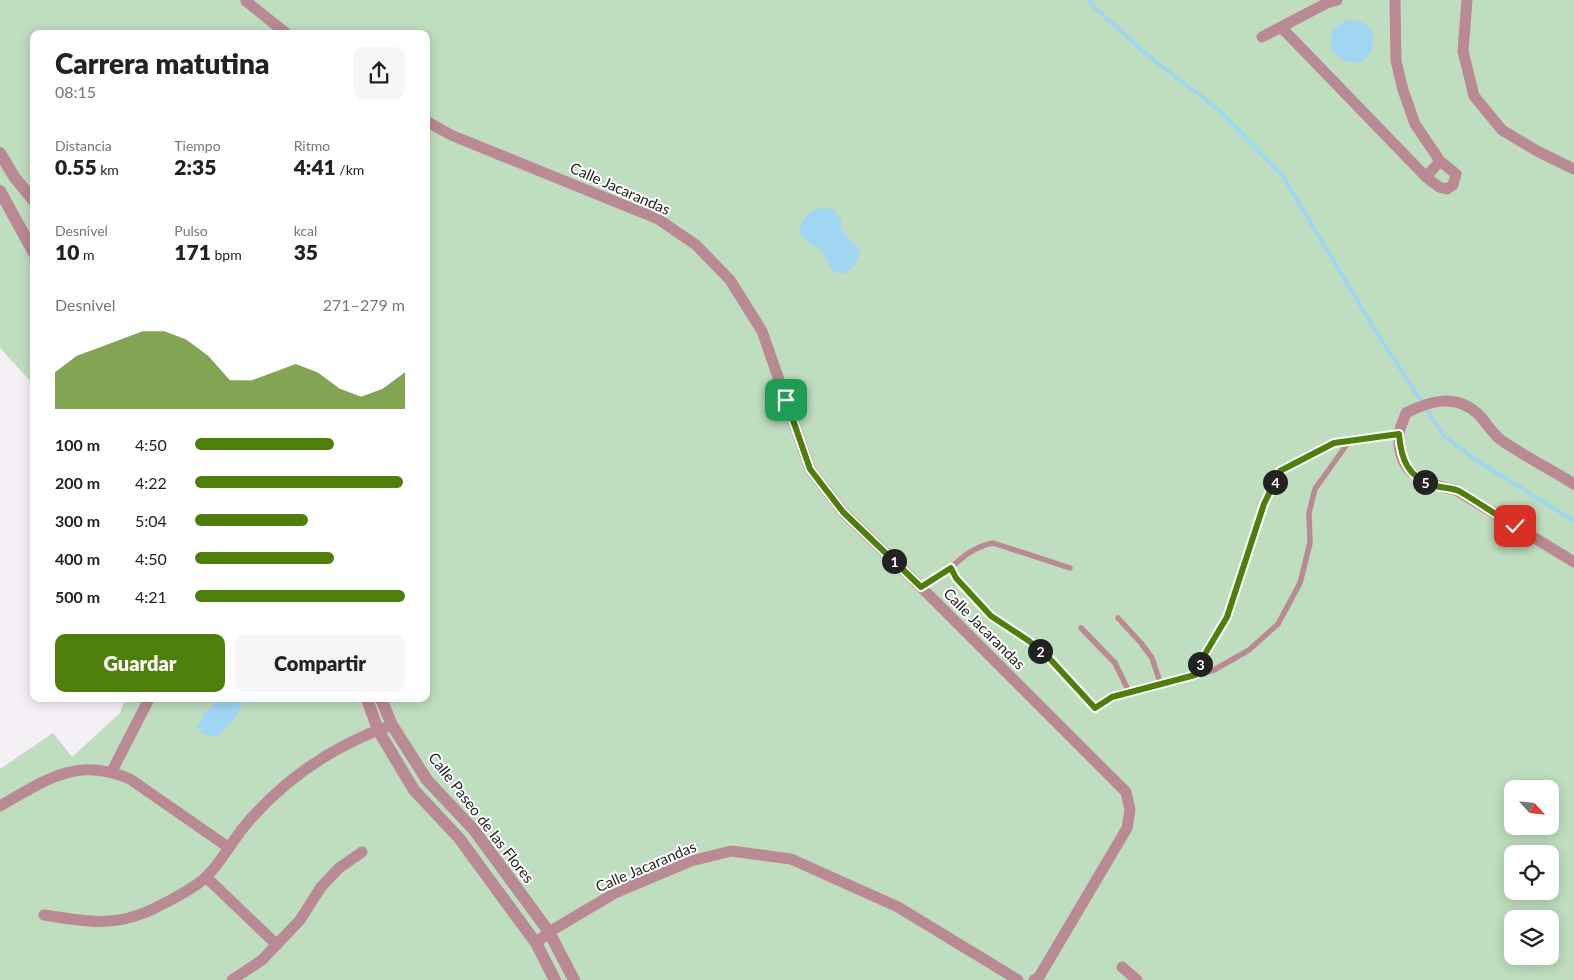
<!DOCTYPE html>
<html lang="es">
<head>
<meta charset="utf-8">
<style>
	body { margin:0; font-family:Lato,sans-serif; background:#f6f6f6; color:#222; height:100vh; display:flex; flex-direction:column; font-size:19px; white-space:nowrap }
	* { box-sizing:border-box; margin:0 }
	p { font-size:16px; color:#767676 }
	.icon { flex:none; width:28px; height:28px; fill:none; stroke:currentColor; stroke-width:2; stroke-linecap:round; stroke-linejoin:round }
	.map { position:relative; flex:1; overflow:hidden }
	.details { position:absolute; left:30px; top:30px; width:400px; height:672px; display:flex; flex-direction:column; background:#fff; border-radius:10px; box-shadow:0 2px 12px #0003 }
	.details>* { flex:none }
	.needle { width:32px; rotate:117deg }
	.tools { position:absolute; left:1504px; top:780px; display:grid; gap:10px }
	.tools a { display:grid; place-items:center; width:55px; height:55px; border-radius:10px; background:#fff; box-shadow:0 2px 12px #0003; font-size:25px }
	.pin { position:absolute; display:grid; place-items:center; width:42px; height:42px; color:#fff; margin:-21px; border-radius:10px; box-shadow:0 2px 8px #0006 }
	.km { position:absolute; width:25px; height:25px; margin:-12px; border-radius:50%; background:#222; color:#fff; font-size:14px; line-height:25px; text-align:center }
	.round { display:grid; place-items:center; flex:none; width:52px; height:52px; border-radius:10px; background:#f6f6f6 }
	.overview { display:flex; align-items:center; justify-content:space-between; height:85px; padding:0 25px }
	h1 { font-size:28px; font-weight:800; line-height:38px }
	.metrics { display:grid; grid-template-columns:repeat(3,1fr); gap:8px; height:85px; padding:5px 25px }
	.metrics div { display:grid; align-content:center }
	.metrics b { font-size:21px; font-weight:800 }
	.metrics small { font-size:14px; font-weight:400 }
	.metrics p { font-size:14px }
	.chart { height:140px; padding:10px 25px }
	.chart p { display:flex; justify-content:space-between }
	.chart svg { width:100%; height:90px; margin-top:5px; fill:#4f7f0b; opacity:.7 }
	.button { display:flex; gap:10px; margin-top:auto; padding:10px 25px }
	.button a { flex:1; height:58px; border-radius:10px; background:#4f7f0b; color:#fff; font-size:20px; font-weight:800; line-height:58px; text-align:center }
	.button a+a { background:#f6f6f6; color:#222 }
	ul { padding:0 25px; list-style:none; font-size:16px }
	li { display:grid; grid-template-columns:80px 60px 1fr; align-items:center; height:38px }
	li i { height:12px; border-radius:6px; background:#4f7f0b }
	.map>svg:first-child { display:block }
	.green { fill:#bfddbf; fill-rule:evenodd }
	.water { fill:#a0d6f2 }
	.lines { fill:none; stroke-linecap:round; stroke-linejoin:round }
	.stream { stroke:#a0d6f2; stroke-width:4 }
	.service { stroke:#b98a93; stroke-width:5.5 }
	.minor { stroke:#b98a93; stroke-width:11 }
	.tertiary { stroke:#b98a93; stroke-width:12 }
	.route-casing { stroke:#fff; stroke-width:10 }
	.route { stroke:#4f7f0b; stroke-width:6 }
	.labels { text-anchor:middle; stroke-width:4; stroke-linejoin:round; paint-order:stroke }
	.street-label { font-size:15px; fill:#211f21; stroke:#fff }
</style>
</head>
<body>
<div class="map">
<svg width="1574" height="980" viewBox="0 0 1574 980">
	<rect width="100%" height="100%" fill="#f4f0f6"/>
	<path class="green" d="M0,0H1574V980H0V769L53,733L72,757L120,713L125,699H426V34H34V385L0,348ZM1512,789H1550V826H1512ZM1512,854H1550V891H1512ZM1512,919H1550V956H1512Z"/>
	<path class="water" d="M1349,19L1364,23L1373,32C1373,37 1373,44 1372,48C1364,71 1343,63 1331,50C1330,31 1333,28 1349,19Z
		M824,208L835,210L841,220V227L845,235L861,250L855,265L844,274L833,271L822,251L802,237L799,229C806,214 808,210 824,208Z
		M215,699H244C237,717 231,724 216,737L202,734L197,727L204,713L213,706Z"/>
	<g class="lines">
		<path class="stream" d="M1089,0L1092,5L1146,54L1219,110L1282,175L1375,330L1444,436L1476,460L1574,521"/>
		<path class="service" d="M951,568C964,555 975,547 993,543L1070,568
			M921,587L951,568L955,578L991,616L1029,641L1050,659L1095,708L1112,697L1214,670L1249,650L1278,624L1300,583L1310,543L1309,513L1315,489L1350,440
			M1118,618L1141,643L1152,658L1161,685
			M1081,628L1115,663L1129,692
			M1195,675L1202,659L1227,617L1264,504L1280,471L1334,443L1399,434"/>
		<path class="minor" d="M1395,0L1396,61L1403,90L1415,124L1440,161
			M1467,0L1463,51L1474,96L1502,130L1537,151L1574,169
			M246,1L287,34
			M1281,27L1426,177L1439,187L1447,189L1453,185L1456,174L1440,161L1426,177
			M1262,37L1327,3L1337,0
			M426,121L451,135L658,219L696,245L730,280L762,331L810,469L843,512L921,587L1126,792L1130,810L1127,828L1039,977L1034,980
			M1574,484C1550,469 1524,456 1501,440C1492,433 1486,422 1478,414C1456,393 1429,401 1406,413C1404,420 1399,428 1399,435C1397,474 1424,484 1456,490L1574,562
			M112,771L149,699
			M0,806C46,780 76,756 130,779L228,847
			M206,877L277,945
			M44,915C76,920 109,927 141,914C151,911 160,905 169,901C180,895 199,885 207,876C223,860 233,839 248,822C287,777 337,744 392,725
			M536,943L549,932L615,893L691,861L731,851L791,859L898,907L1018,980
			M1122,967L1137,980
			M232,980L262,960L300,920L321,887L339,868L362,852"/>
		<path class="tertiary" d="M0,153L15,178L34,201
			M0,191L34,253
			M367,699L378,730L414,790L459,838L536,943L555,980
			M381,699L392,725L427,780L474,830L549,932L574,980"/>
	</g>
	<g class="lines">
		<defs>
			<path id="route" d="M786,400L810,469L843,512L921,587L951,568L956,578L991,616L1029,641L1050,659L1095,708L1112,697L1195,675L1202,659L1227,617L1264,504L1280,471L1334,443L1399,434C1401,460 1408,478 1436,486C1443,488 1452,488 1459,491C1478,502 1496,515 1515,526"/>
		</defs>
		<use href="#route" class="route-casing"/>
		<use href="#route" class="route"/>
	</g>
	<g class="labels">
		<g class="street-label">
			<text transform="translate(620 189) rotate(24)" y="5">Calle Jacarandas</text>
			<text transform="translate(984 629) rotate(45)" y="5">Calle Jacarandas</text>
			<text transform="translate(481 818) rotate(52)" y="5">Calle Paseo de las Flores</text>
			<text transform="translate(646 867) rotate(-23)" y="5">Calle Jacarandas</text>
		</g>
	</g>
</svg>
<div class="tools">
<a><svg class="needle" viewBox="-14 -14 28 28"><path d="M0-13l5 13h-10z" fill="#e53935"/><path d="M0 13l5-13h-10z" fill="#767676"/></svg></a>
<a><svg class="icon" aria-label="locate" viewBox="0 0 24 24"><circle cx="12" cy="12" r="6"/><path d="M12 2v4M12 18v4M2 12h4M18 12h4"/></svg></a>
<a><svg class="icon" aria-label="layers" viewBox="0 0 24 24"><path d="M12 4l9 5-9 5-9-5zM3 14l9 5 9-5"/></svg></a>
</div>
<div class="pin" style="left:786px;top:400px;background:#1e9e55"><svg class="icon" aria-label="arrive" viewBox="0 0 24 24"><path d="M6 21V4h12l-3 4 3 4H6"/></svg></div>
<div class="pin" style="left:1515px;top:526px;background:#d93025"><svg class="icon" aria-label="check" viewBox="0 0 24 24"><path d="M5 12l5 5 9-10"/></svg></div>
<b class="km" style="left:894px;top:561px">1</b>
<b class="km" style="left:1040px;top:651px">2</b>
<b class="km" style="left:1200px;top:664px">3</b>
<b class="km" style="left:1275px;top:482px">4</b>
<b class="km" style="left:1425px;top:482px">5</b>
<section class="details">
<div class="overview"><div><h1>Carrera matutina</h1><p>08:15</p></div><a class="round"><svg class="icon" aria-label="share" viewBox="0 0 24 24"><path d="M12 15V3M7 8l5-5 5 5M5 13v7h14v-7"/></svg></a></div>
<div class="metrics">
<div><p>Distancia</p><b>0.55<small> km</small></b></div>
<div><p>Tiempo</p><b>2:35</b></div>
<div><p>Ritmo</p><b>4:41<small> /km</small></b></div>
</div>
<div class="metrics">
<div><p>Desnivel</p><b>10<small> m</small></b></div>
<div><p>Pulso</p><b>171<small> bpm</small></b></div>
<div><p>kcal</p><b>35</b></div>
</div>
<div class="chart"><p><span>Desnivel</span>271–279 m</p>
<svg viewBox="0 0 160 44" preserveAspectRatio="none"><path d="M0 44V26L10 18L20 14L30 10L40 6L50 6L60 10L70 18L80 30L90 30L100 26L110 22L120 26L130 34L140 38L150 34L160 26V44z"/></svg>
</div>
<ul>
<li><b>100 m</b>4:50<i style="width:66%"></i></li>
<li><b>200 m</b>4:22<i style="width:99%"></i></li>
<li><b>300 m</b>5:04<i style="width:54%"></i></li>
<li><b>400 m</b>4:50<i style="width:66%"></i></li>
<li><b>500 m</b>4:21<i style="width:100%"></i></li>
</ul>
<div class="button"><a>Guardar</a><a>Compartir</a></div>
</section>
</div>
</body>
</html>
